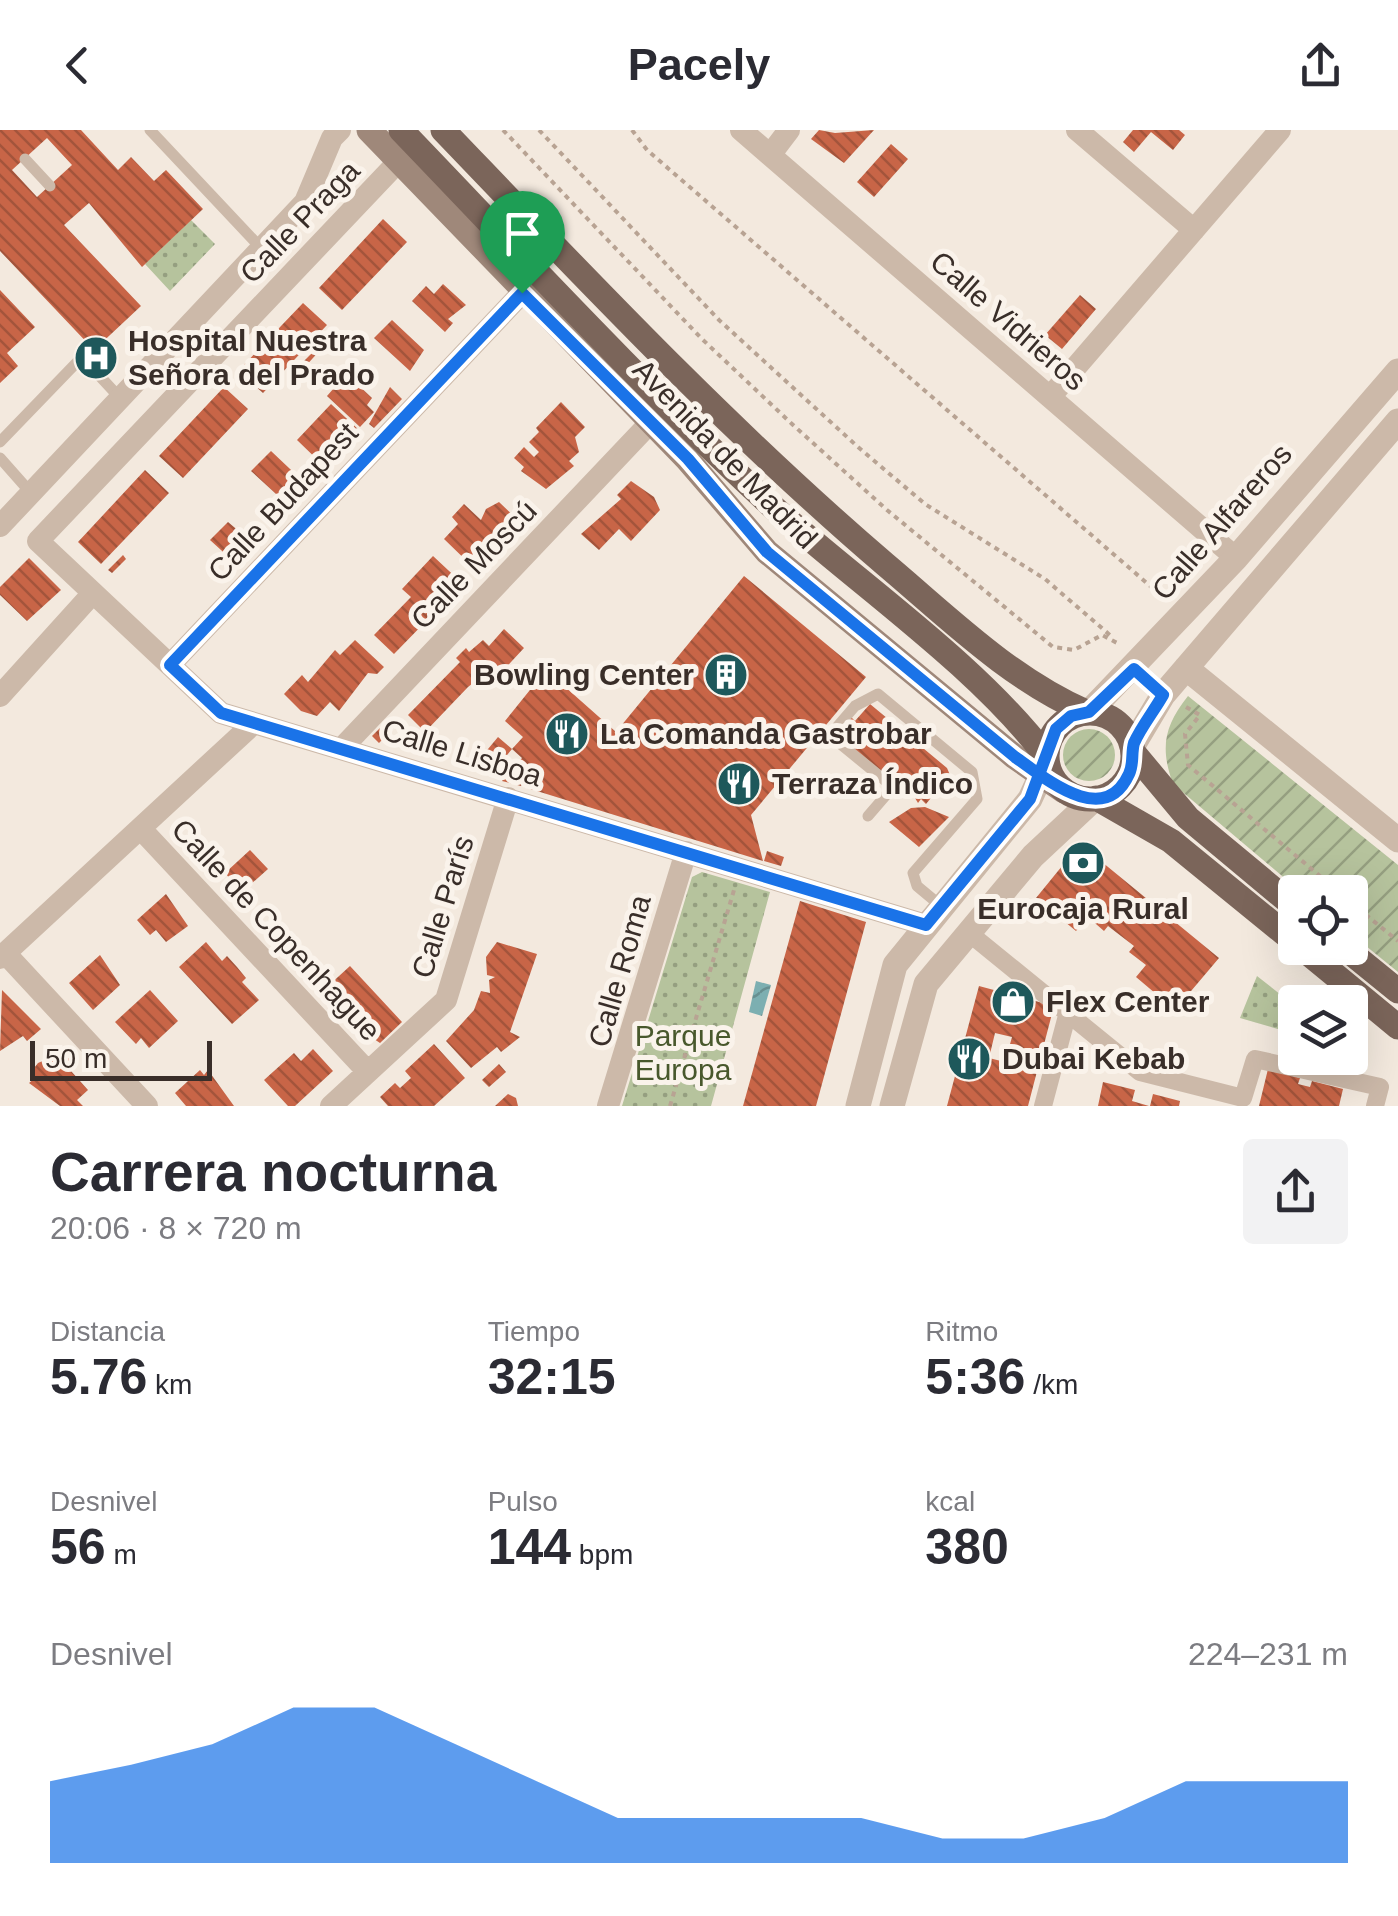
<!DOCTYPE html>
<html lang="es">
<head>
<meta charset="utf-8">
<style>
	body { margin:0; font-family:Arial,sans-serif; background:#f2f2f3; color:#2b2b33; height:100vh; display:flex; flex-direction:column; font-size:38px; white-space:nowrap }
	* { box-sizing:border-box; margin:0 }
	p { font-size:32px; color:#7c7c81 }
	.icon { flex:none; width:55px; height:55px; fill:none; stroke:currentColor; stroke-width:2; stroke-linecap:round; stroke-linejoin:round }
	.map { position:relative; height:976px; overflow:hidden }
	.panel { display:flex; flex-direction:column; background:#fff; flex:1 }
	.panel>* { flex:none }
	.fabs { position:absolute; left:1278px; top:745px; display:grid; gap:20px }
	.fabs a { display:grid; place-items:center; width:90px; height:90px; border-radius:10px; background:#fff; box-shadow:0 10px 40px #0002; font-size:50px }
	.scale { position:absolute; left:30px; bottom:25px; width:182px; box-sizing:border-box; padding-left:10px; border:5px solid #392e29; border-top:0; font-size:28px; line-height:35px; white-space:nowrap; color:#392e29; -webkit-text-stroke:8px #faf3eb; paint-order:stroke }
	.pin { position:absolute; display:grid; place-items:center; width:85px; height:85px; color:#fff; margin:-102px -42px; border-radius:50% 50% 50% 0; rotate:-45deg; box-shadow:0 0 10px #0007 }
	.pin .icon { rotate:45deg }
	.round { display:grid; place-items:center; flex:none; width:105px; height:105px; border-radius:10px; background:#f2f2f3 }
	.headline { display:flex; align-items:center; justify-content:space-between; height:170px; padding:0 50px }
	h1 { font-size:55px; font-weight:700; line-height:75px }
	.figures { display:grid; grid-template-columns:repeat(3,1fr); gap:15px; height:170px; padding:10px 50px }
	.figures div { display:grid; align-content:center }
	.figures b { font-size:50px; font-weight:700 }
	.figures small { font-size:28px; font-weight:400 }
	.figures p { font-size:28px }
	.chart { height:280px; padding:20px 50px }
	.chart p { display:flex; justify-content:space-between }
	.chart svg { width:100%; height:180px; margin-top:10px; fill:#1a73e8; opacity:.7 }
	header { display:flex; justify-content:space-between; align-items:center; height:130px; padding:0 50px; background:#fff; font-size:45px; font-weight:700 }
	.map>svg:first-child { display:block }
	.grass { fill:url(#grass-dots) }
	.garden { fill:url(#garden-furrows) }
	.water { fill:url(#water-waves) }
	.building { fill:url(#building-back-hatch); fill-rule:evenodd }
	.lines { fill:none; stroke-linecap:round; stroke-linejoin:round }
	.path { stroke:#b8a393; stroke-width:4; stroke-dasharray:5 5; stroke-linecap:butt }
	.service { stroke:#ccb9a9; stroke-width:11 }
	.pedestrian { stroke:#ccb9a9; stroke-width:18 }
	.minor { stroke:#ccb9a9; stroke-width:22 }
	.tertiary { stroke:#ccb9a9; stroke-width:25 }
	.secondary { stroke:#9f887a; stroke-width:25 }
	.primary { stroke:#7b655a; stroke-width:25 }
	.route-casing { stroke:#fff; stroke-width:20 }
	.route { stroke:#1a73e8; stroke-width:12 }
	.labels { text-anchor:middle; stroke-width:10; stroke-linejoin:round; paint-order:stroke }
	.street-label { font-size:30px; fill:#392e29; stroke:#faf3eb }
	.poi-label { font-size:30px; font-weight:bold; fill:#392e29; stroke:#faf3eb; text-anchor:start }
	.park-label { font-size:30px; fill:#48582c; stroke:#faf3eb }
</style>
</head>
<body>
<header><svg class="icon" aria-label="back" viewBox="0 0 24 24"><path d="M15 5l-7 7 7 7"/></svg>Pacely<svg class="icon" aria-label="share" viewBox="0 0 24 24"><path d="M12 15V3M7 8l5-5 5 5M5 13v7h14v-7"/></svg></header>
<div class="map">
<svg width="1398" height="976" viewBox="0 0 1398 976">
	<defs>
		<pattern id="grass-dots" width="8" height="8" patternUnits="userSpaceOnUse" patternTransform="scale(2.5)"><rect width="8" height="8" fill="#b6c39d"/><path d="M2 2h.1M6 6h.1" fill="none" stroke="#959f80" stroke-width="1.8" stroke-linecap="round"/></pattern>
		<pattern id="garden-furrows" width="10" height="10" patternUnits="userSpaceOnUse" patternTransform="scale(2.5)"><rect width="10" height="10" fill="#b6c39d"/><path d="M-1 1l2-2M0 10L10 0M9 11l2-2" fill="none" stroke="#959f80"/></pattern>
		<pattern id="water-waves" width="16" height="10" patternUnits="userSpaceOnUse" patternTransform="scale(2.5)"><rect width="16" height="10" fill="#7cafb1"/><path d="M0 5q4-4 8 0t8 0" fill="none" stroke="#678f90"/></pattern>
		<pattern id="building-back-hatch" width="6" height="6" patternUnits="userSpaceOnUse" patternTransform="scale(2.5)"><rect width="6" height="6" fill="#c86547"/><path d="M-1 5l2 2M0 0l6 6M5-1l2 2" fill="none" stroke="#a3543b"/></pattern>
	</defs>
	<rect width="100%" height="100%" fill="#f3e9de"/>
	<path class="grass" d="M191,90L215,114L170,161L145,134Z
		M702,742L770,762L711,976H622L692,747Z
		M1257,846L1295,876V904L1240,888Z"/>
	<path class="garden" d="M1188,566L1398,735V842L1350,803V762H1301L1173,654C1160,618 1164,596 1188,566Z
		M1063 625a26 26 0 1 1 52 0a26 26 0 1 1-52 0Z"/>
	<path class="water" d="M756,851L771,855L762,886L749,882Z"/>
	<path class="building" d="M0,0H81L118,40L131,27L154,51L166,40L203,79L142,137L89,73L64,95L141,176L94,220L0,121ZM47,8L72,35L37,67L12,40Z
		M819,0L835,3L874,0L844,33L811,9Z
		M1133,0H1179L1185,5L1173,20L1151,2L1134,22L1123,12Z
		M891,14L908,29L874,67L857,52Z
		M383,89L407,112L342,180L319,158Z
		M443,154L466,175L448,189L453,193L445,202L412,171L426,156L434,164Z
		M0,160L35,197L7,223L18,236L0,253Z
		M1080,165L1096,179L1062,219L1045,205Z
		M303,173L327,195L263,263L238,241Z
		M392,190L424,220L410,241L374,208Z
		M320,215L322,218L303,239L300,235Z
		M341,250L349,258L355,252L372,268L367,275L374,282L360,297L327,266Z
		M224,257L248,279L183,348L159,326Z
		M390,257L402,269L374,298L369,294Z
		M561,272L585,297L575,307L579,322L569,331L574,336L546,359L521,341L524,337L514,328L524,317L534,327L539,322L529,312L539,302L536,298Z
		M331,274L360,301L327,339L297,310Z
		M271,321L308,356L288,375L251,341Z
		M145,340L169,363L101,434L78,412Z
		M631,351L654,367L660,380L631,411L619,399L599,420L581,404L621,369L617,365Z
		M499,372L520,392L475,439L444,409L458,394L452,387L464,374L481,390L486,379Z
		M228,392L247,408L232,430L210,410Z
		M123,425L126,429L112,443L108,440Z
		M433,426L463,454L443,474L438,469L426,481L431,486L394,524L374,505L411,467L402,459Z
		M29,428L61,460L27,491L0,465V457Z
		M744,446L866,547L751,685L763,731L524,657L529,645L513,639L522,628L512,619L523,607L505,591L546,540L616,602Z
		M504,499L524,518L496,548L489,540L468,557L425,602L408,585L460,532L456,528L466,518L469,522L483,510L489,516Z
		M355,510L384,537L377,544L368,543L339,581L330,572L317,586L301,581L284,564L302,545L308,552L335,520L340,525Z
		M870,574L947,638L950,645L926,674L921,669L918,673L909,658L902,660L840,609L851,595L847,591L851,587L855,591Z
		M390,588L397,595L379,613L372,606Z
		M825,601L827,603L826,618L817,610Z
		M498,607L512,619L497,637L483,625Z
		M506,641L525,647L521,656L502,651Z
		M925,677L949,687L919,717L889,692L911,678Z
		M1080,714L1219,828L1175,880L1136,847L1146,835L1129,822L1134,816L1108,796L1104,801L1088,787L1076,801L1036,768Z
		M250,720L268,739L242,762L225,743Z
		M767,721L784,727L781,736L764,731Z
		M166,764L188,796L166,812L156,800L150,805L137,790Z
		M800,771L866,792L816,976H743Z
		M206,812L222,831L227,826L237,837L246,848L242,852L259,870L232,894L179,837Z
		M497,812L537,824L510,902L520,907L501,922L497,917L471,938L446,911L474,880L481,861L490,863L489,850L495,847L487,845L486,827Z
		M100,825L120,855L93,880L69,853Z
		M350,836L402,892L380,913L368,905L365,888L352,873L330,864L327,857Z
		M979,856L1054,876L1028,976H947ZM995,903L1012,907L1005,932L989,928Z
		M2,860L41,899L27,911L23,906L0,921Z
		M150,860L178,891L149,918L141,908L136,914L115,892Z
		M434,914L465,948L434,976H388L380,967L395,953L400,958L411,948L405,941Z
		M313,919L333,941L295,976H288L264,950L294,923L301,931Z
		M63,922L76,937L71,941L88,960L77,970L83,976H60L29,953L35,948L31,942L38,933Z
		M499,934L506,942L489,957L482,950Z
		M1268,939L1300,948L1298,954L1310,957L1312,951L1343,959L1339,976H1259Z
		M200,940L204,945L208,940L234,976H186L175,963Z
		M1103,952L1135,960L1132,971L1149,976H1098Z
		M508,964L516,968L518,976H495Z
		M1153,964L1180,971L1179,976H1150Z"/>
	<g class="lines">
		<path class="path" d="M503,0L702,209L792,294L887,380L1053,517L1074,520L1102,505L1119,514
			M539,0L719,190L858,317L925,374L1045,449L1111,506
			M632,0L647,20L1156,461
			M1186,577L1200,585L1185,604L1188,635L1339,762
			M1350,772L1398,811
			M670,976L734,760"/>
		<path class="service" d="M150,0L261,118
			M25,29L50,56
			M0,312L82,227L120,268
			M0,328L31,363
			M868,686L893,657L838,612L837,597L855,576L878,564L972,642L977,669L913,743L917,756L941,776"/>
		<path class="pedestrian" d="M969,803L1140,942L1243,968L1255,929L1380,957L1375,976
			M1043,976L1068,882"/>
		<path class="minor" d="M741,0L1236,428
			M1077,0L1194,100
			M770,25L789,0
			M398,32L38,411L221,583L926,795
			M1050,267L1280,0
			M0,396L305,72L332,8L340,0
			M170,535L522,163
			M0,566L93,463
			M342,618L650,293
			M141,699L368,942
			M5,823L147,976
			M0,828L254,593
			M331,976L446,870L508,668
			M608,976L686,722"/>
		<path class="tertiary" d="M1186,538L1398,710
			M1089,582L1236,428L1398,241
			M1132,617L1163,565L1398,291
			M858,976L895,835L1030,669L1047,632
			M892,976L926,854L1033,726L1094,669"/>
		<path class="secondary" d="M369,0L687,329L767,422L1015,627L1064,661"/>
		<path class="primary" d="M401,0C524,128 643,257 773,377C860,455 977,535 1046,626
			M443,0C587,150 728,300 886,435C950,489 1009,548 1086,582
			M1047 626a43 43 0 1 1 86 0a43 43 0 1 1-86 0Z
			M1133,622L1188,688L1295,777
			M1096,668L1171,711L1295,812
			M1302,818L1398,897
			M1345,818L1398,861"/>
	</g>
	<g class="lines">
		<defs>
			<path id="route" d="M522,163L688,329L767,422L1015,627C1045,648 1104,699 1129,644C1134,634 1131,623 1134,613C1141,597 1154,581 1163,565L1134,539L1089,582L1071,586L1056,599L1030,669L926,795L221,583L170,535L522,163"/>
		</defs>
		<use href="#route" class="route-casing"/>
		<use href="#route" class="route"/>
	</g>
	<defs>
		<symbol id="hospital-disc" viewBox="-11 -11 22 22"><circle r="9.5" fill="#1e585b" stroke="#faf3eb"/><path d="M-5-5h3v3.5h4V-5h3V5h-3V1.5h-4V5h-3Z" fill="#fff"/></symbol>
		<symbol id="building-disc" viewBox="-11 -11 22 22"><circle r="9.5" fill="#1e585b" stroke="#faf3eb"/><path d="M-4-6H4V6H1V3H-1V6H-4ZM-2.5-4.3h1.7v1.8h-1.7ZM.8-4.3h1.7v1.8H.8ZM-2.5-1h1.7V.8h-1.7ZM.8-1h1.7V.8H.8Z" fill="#fff"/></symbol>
		<symbol id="restaurant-disc" viewBox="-11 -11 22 22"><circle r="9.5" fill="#1e585b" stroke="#faf3eb"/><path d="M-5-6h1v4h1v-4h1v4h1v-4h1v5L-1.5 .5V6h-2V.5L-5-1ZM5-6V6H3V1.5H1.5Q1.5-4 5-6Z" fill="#fff"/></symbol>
		<symbol id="bank-disc" viewBox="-11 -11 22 22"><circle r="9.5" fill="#1e585b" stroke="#faf3eb"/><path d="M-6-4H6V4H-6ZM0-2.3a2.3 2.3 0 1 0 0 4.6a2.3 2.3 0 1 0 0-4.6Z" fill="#fff"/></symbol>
		<symbol id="shop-disc" viewBox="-11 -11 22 22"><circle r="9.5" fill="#1e585b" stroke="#faf3eb"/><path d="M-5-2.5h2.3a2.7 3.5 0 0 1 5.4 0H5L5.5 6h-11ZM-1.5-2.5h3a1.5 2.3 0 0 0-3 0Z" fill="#fff"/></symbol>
	</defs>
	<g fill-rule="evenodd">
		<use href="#hospital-disc" x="71" y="203" width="50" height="50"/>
		<use href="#building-disc" x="701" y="520" width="50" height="50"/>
		<use href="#restaurant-disc" x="542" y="579" width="50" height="50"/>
		<use href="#restaurant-disc" x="714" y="629" width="50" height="50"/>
		<use href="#bank-disc" x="1058" y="708" width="50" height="50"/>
		<use href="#shop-disc" x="988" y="847" width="50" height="50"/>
		<use href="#restaurant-disc" x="944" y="904" width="50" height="50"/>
	</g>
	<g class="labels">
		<g class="street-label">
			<text transform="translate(300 92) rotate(-46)" y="10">Calle Praga</text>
			<text transform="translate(1008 191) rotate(41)" y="10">Calle Vidrieros</text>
			<text transform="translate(725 324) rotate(46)" y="10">Avenida de Madrid</text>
			<text transform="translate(283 372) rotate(-47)" y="10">Calle Budapest</text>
			<text transform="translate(1222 392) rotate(-49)" y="10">Calle Alfareros</text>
			<text transform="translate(474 435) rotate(-46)" y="10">Calle Moscú</text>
			<text transform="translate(462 623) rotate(17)" y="10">Calle Lisboa</text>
			<text transform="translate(443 777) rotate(-73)" y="10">Calle París</text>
			<text transform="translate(276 800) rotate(47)" y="10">Calle de Copenhague</text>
			<text transform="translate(620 841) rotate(-74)" y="10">Calle Roma</text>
		</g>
		<g class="poi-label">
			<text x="128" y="221">Hospital Nuestra<tspan x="128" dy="34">Señora del Prado</tspan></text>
			<text x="694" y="555" text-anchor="end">Bowling Center</text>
			<text x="600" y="614">La Comanda Gastrobar</text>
			<text x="772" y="664">Terraza Índico</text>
			<text x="1083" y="789" text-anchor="middle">Eurocaja Rural</text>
			<text x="1046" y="882">Flex Center</text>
			<text x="1002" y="939">Dubai Kebab</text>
		</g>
		<g class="park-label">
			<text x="683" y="916">Parque<tspan x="683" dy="34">Europa</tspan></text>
		</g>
	</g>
</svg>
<div class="fabs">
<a><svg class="icon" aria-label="locate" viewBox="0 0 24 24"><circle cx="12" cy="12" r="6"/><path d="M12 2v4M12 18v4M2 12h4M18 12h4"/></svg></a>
<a><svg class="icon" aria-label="layers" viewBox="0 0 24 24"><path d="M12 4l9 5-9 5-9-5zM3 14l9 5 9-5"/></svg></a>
</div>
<div class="scale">50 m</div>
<div class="pin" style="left:522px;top:163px;background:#1e9e55"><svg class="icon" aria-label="arrive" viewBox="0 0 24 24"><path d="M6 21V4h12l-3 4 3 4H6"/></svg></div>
</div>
<section class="panel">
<div class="headline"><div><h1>Carrera nocturna</h1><p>20:06 · 8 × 720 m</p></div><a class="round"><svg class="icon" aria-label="share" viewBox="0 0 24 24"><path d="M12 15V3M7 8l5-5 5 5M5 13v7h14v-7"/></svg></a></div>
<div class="figures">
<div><p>Distancia</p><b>5.76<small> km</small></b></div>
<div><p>Tiempo</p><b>32:15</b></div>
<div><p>Ritmo</p><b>5:36<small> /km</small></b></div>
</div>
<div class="figures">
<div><p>Desnivel</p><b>56<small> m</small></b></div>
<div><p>Pulso</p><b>144<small> bpm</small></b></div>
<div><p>kcal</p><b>380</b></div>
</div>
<div class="chart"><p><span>Desnivel</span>224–231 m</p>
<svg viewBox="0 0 160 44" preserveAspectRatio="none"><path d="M0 44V24L10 20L20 15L30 6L40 6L50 15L60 24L70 33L80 33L90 33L100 33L110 38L120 38L130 33L140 24L150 24L160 24V44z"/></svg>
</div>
</section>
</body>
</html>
